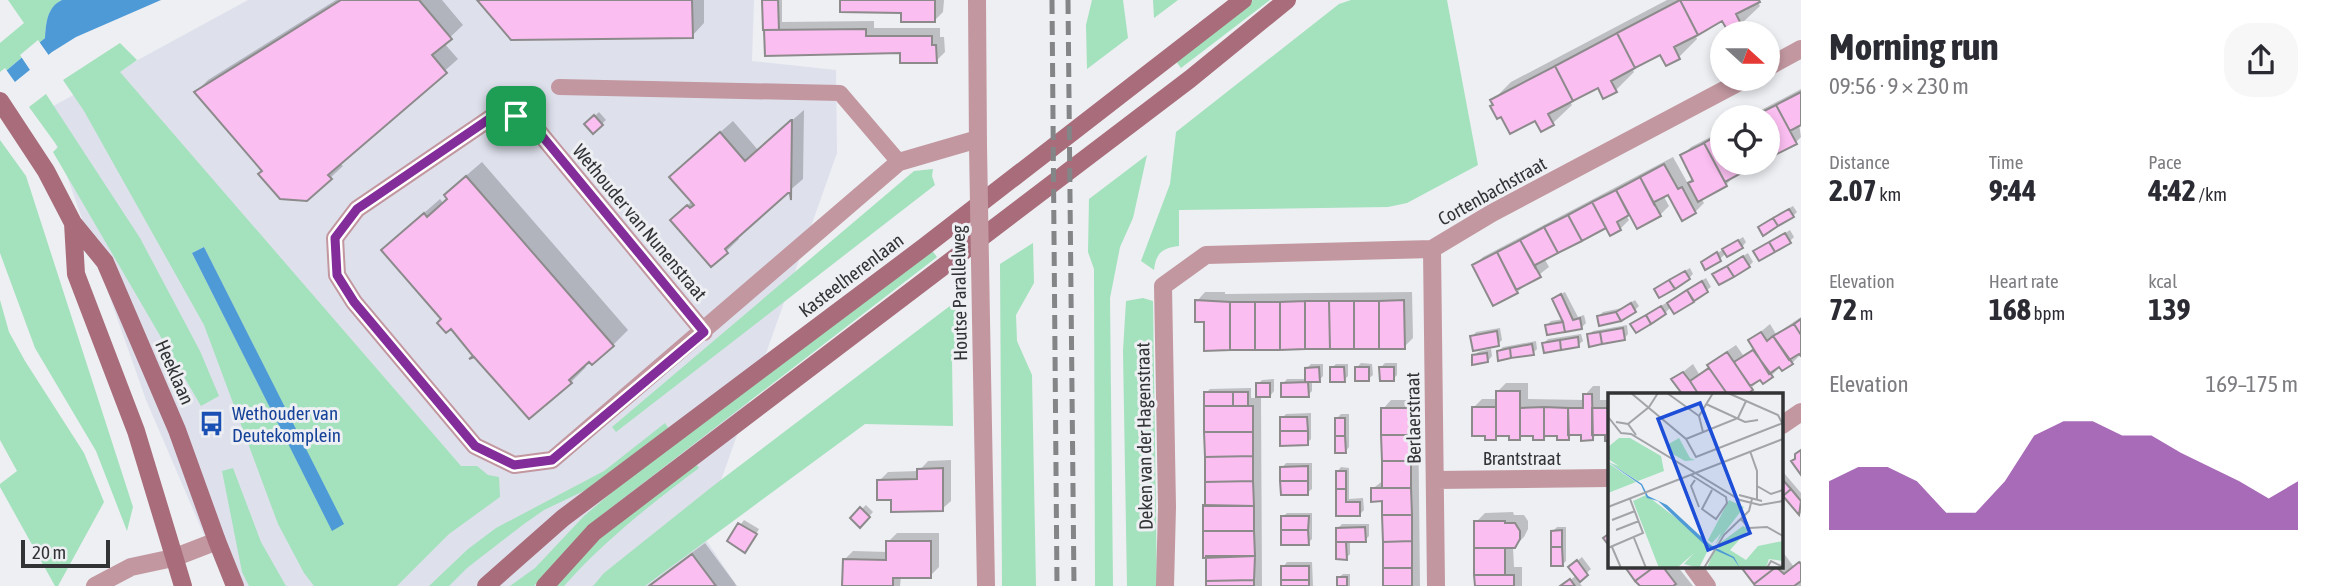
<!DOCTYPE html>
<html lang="en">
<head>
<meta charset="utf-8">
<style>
	body { margin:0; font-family:"Asap Condensed",sans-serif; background:#f7f7f7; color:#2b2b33; height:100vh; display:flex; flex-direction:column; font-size:26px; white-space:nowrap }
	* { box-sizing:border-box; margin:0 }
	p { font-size:23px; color:#7c7c81 }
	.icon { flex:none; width:38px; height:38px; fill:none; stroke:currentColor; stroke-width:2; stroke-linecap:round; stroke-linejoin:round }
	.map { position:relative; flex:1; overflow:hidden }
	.drawer { display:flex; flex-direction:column; background:#fff; width:525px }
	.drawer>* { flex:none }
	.needle { width:46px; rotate:111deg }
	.controls { position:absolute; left:1710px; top:21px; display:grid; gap:14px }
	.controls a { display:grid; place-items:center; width:70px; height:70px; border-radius:50%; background:#fff; box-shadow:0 4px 10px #0003; font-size:35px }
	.scale { position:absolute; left:21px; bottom:18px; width:89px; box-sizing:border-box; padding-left:7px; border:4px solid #323334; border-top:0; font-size:19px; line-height:24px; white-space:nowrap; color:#323334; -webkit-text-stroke:5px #edeff3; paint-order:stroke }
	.pin { position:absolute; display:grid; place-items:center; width:60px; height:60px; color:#fff; margin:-30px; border-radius:14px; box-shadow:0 4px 10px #0006 }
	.round { display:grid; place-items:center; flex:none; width:74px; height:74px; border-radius:28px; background:#f7f7f7 }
	.headline { display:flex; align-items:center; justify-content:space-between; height:119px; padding:0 28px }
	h1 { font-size:38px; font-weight:700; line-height:52px }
	.stats { display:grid; grid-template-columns:repeat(3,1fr); gap:10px; height:119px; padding:7px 28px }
	.stats div { display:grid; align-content:center }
	.stats b { font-size:30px; font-weight:700 }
	.stats small { font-size:19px; font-weight:400 }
	.stats p { font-size:19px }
	.chart { height:196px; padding:14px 28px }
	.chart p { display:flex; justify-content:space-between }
	.chart svg { width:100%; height:126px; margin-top:7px; fill:#832d9a; opacity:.7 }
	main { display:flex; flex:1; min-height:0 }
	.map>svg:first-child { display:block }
	.built { fill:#dee1ec }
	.green { fill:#a4e1bd; fill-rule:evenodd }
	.water { fill:#4d9ad7 }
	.pier { fill:#edeff3 }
	.shadow { fill:#0003 }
	.building { fill:#fabef0; stroke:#8d8a8c; stroke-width:2 }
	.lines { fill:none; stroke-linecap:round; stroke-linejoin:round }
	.lane { stroke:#c297a0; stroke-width:16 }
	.street { stroke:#c297a0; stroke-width:18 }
	.secondary { stroke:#a96c7a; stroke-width:18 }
	.rail { stroke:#838587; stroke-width:5; stroke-dasharray:14 7; stroke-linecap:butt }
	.street-bridge { stroke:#c297a0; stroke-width:18 }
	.route-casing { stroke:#fff; stroke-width:14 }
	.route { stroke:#832d9a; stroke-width:9 }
	.labels { text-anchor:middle; stroke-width:6; stroke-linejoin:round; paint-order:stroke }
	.street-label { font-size:19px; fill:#323334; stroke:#edeff3 }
	.transit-label { font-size:19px; fill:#164399; stroke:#edeff3; text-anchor:start }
	.inset-road { fill:none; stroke:#a2a4a7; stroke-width:2 }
	.view { fill:#1d4ed8; fill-opacity:0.15; stroke:#1d4ed8; stroke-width:3.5 }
	.inset-edge { fill:none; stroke:#323334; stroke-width:3.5 }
</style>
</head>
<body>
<main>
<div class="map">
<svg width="1801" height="586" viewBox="0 0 1801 586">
	<rect width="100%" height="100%" fill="#edeff3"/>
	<path class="built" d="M248,0H754L752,61L836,70L837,153L702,534L735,583V586H226L146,400L44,111Z"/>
	<path class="green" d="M8,0H62C47,8 46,23 45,38L0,76V43L24,23Z
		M1092,0H1123L1128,38L1087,69L1086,25Z
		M1153,0H1178L1154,18Z
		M1253,0H1270L1181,68L1175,60Z
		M1351,0H1447L1478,165L1407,203L1388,207L1179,210V246C1162,248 1156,253 1154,270L1141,261L1170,184L1176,132L1339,4Z
		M120,43L137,60L120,72L461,466H477L488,475L499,477L500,497L449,534L397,586H314L304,573L278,524L204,325L84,111L63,80ZM204,247L343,524L332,530L192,253Z
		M46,94L140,238L200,351L219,396L201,406L53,152L58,147L29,107Z
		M0,140L26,176L133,507L127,531L96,451L35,348L0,253Z
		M1147,155L1133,218L1120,247L1110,298L1113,586H1095L1094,269L1088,252L1089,199Z
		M933,169L932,176L935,185L616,432L612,427L914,171Z
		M1033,243L1034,283L1016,315L1017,341L1032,375L1036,586H1002L1000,264Z
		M930,248L937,257L603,514L571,544L534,586H510L535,568L584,516L617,488Z
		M1143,298L1153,301L1157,586H1127L1123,351L1126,301Z
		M959,299L960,349L952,359L953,426L865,424L645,586H593L604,573L713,486Z
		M0,300L9,332L25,361L84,453L104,502L58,586H55L0,487V484L17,471L0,440Z
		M665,423L669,429L592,487L544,510L524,524L467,568L449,586H429L468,549L496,528L604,471Z
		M694,462L699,468C651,504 604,541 564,586H554L609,529Z
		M233,468L261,542L286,586H249L242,572L222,471Z"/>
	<path class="water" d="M62,0H161L76,37L52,52L0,94V76L45,38C46,23 47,7 62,0Z
		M204,247L344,524L332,531L192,253Z"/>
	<path class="pier" d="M38,40L50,57L32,73L20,55Z
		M5,68L17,85L0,98V72Z"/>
	<path class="shadow" d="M336,0H442L463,25L444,43L458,59L340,163L343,166L330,178L196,92L208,80Z
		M479,0H704V23L692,36Z
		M764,0H782V22L874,21V28H940V37H944L945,52L936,61L902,52L766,54Z
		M842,0H944L943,12L935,20L903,11Z
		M1667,0H1760L1757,1L1760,6L1741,24L1729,31L1723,19L1695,34L1697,39L1679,57L1661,52L1632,68L1634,72L1616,90L1598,86L1569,101L1572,105L1553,123L1542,130L1536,118L1494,104L1492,101L1511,82Z
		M1801,89V123L1799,124L1801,137L1796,142L1768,157V117H1748Z
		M804,110L803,179L737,236L739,239L712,265L685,208L693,200L684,164L733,121L758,150Z
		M599,112L606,120L593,132L586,124Z
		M1722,131V163H1758L1735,175L1726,185L1701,198L1704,203L1695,212L1669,192L1663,195L1669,206L1660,215L1630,213L1626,215L1629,220L1620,229L1607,225L1544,258L1549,267L1517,292L1474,266L1483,257L1673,157L1687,182L1694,178L1682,156L1691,147Z
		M482,162L628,330L613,345L584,365L586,367L571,382L529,417L443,319L399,235L440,199L443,203L461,180Z
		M1793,206L1797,212L1793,216L1764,223Z
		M1790,230L1794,237L1790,241L1756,251Z
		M1743,237L1746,242L1742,247L1726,253L1720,259L1703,262Z
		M1748,253L1753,262L1749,266L1719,271Z
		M1690,268L1693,274L1689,278L1660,285Z
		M1706,278L1711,287L1674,312L1671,307L1665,313L1637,320L1666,303L1667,305L1673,299Z
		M1205,292H1225V294L1412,292L1413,338L1404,347L1206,320L1197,301Z
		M1565,292L1578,317L1584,315L1586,323L1582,327L1547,325L1551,321L1564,319L1559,295Z
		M1635,300L1639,306L1635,310L1599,316L1603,312L1622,308Z
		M1801,317V354L1792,363L1781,366L1771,376L1762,379L1742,395L1741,393L1738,395H1683L1674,379L1693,364L1699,374L1710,366L1718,357L1736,345L1743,355L1755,347L1751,340L1770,324L1776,334Z
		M1627,325L1628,334L1624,339L1589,335L1593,331Z
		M1500,328L1502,340L1498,344L1472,337L1476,332Z
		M1581,334L1583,341L1578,345L1544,343L1548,339Z
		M1536,341L1537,349L1533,353L1499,351L1503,347Z
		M1491,349L1492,356L1488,361L1474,356L1478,352Z
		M1361,363L1372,364L1373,375L1368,379L1356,368Z
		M1385,363H1397V375L1393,379L1381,367Z
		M1311,364H1323V376L1319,380H1312V391L1308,395L1283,384L1287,379H1307V368Z
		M1336,364H1348V376L1344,380L1331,368Z
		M1274,379V391L1270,396H1261L1262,586H1208L1206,393L1210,389L1251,388V398H1258V384L1262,380Z
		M1506,383H1528V399L1585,400V395L1593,386H1600V400H1610V439H1607L1606,434H1597L1592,439L1583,433H1573L1568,439L1559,434H1548L1544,439L1535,434H1524L1520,438L1511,434H1500L1495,439L1473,408L1482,399H1498L1497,392Z
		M1391,400H1418L1420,586H1385L1384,500L1372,489L1384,480L1383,409Z
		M1311,413V439L1307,443L1282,418L1286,414Z
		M1341,414H1349V447L1345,452L1337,418Z
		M951,460V501L942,509L893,498L879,481L888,472L919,471L928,461Z
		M1286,463H1312V489L1307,493L1282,468Z
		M1341,467L1349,468V499L1363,498L1364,510L1360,514H1337V472Z
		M1784,473L1801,493V514L1782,494V475Z
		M866,505L873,512L860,526L852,518Z
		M1513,512L1514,515H1524L1528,521V529L1524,537L1513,547L1514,567H1522V586H1476V522L1485,513Z
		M1287,513H1312V539L1308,543L1282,517Z
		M744,520L759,529L749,546L729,540Z
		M1342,524H1369V536L1365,540H1350V554L1346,558L1338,528Z
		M1557,527H1566V561L1562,565L1553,531Z
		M897,533H939V567L930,576H901L900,586H844V560L853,551L888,552V542Z
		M705,543L737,586H647Z
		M1782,551L1794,567L1801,561V586H1757L1743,567H1782Z
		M1582,557L1591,569L1578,581L1582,586H1562L1577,575L1575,563Z
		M1287,562H1312L1313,586H1283V567Z
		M1627,567H1678L1693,586H1642Z
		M1343,574H1350V586H1338V578Z"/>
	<path class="building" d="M341,0H419L452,39L432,55L447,73L328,175L332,179L307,201L280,199L258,174L262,171L194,92Z
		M477,0H692L693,38L511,40Z
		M762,0H778L779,30H763Z
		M840,0H935V22H901V13L840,12Z
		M1680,0L1698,35L1674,47L1680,59L1666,66L1660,55L1635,68L1617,33Z
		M1680,0H1759L1760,2L1736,14L1742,26L1729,33L1722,21L1698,35Z
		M866,29V36H932V45H936L937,63H900V53L765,56L764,30Z
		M1617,33L1635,68L1611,81L1617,92L1603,99L1598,88L1573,101L1555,66Z
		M1555,66L1573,101L1548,114L1554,125L1541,132L1535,121L1510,134L1501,117L1497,119L1490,106L1493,105L1490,100Z
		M1801,92V125L1790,131L1776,105Z
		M1776,105L1797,144L1773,156L1768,147V117H1752Z
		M594,115L603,125L593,134L584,124Z
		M791,120H792L791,200L790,193H788L725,249L728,253L711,267L670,220L687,205L690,208L694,205L669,177L720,132L745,161Z
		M1722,133V163H1745L1749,169L1725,182L1704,143Z
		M1704,143L1727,186L1698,202L1688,183L1693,181L1680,155Z
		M1745,163H1762L1749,169Z
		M1664,164L1678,189L1682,187L1696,213L1682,221L1668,195L1654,202L1655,206L1640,177Z
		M466,176L614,346L592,365L589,362L569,380L572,383L529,419L474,357L469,359L473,356L451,329L446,333L437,323L441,319L381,250L424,213L427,217L447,199L444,195Z
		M1640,177L1661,216L1637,229L1616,190Z
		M1616,190L1629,215L1617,222L1621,230L1610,236L1592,202Z
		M1592,202L1606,228L1582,241L1568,215Z
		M1789,209L1794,217L1778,226L1773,218Z
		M1568,215L1582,241L1558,253L1544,227Z
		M1773,218L1778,226L1763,236L1758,227Z
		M1544,227L1558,253L1535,265L1536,269L1520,240Z
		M1785,233L1791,243L1775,252L1769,242Z
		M1520,240L1541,277L1516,290L1497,252Z
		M1738,240L1743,248L1727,257L1722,249Z
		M1769,242L1775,252L1759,261L1753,251Z
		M1497,252L1518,293L1493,306L1472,265Z
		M1717,252L1721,261L1705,270L1701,262Z
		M1743,256L1750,267L1734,277L1727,266Z
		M1727,266L1734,277L1719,285L1712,274Z
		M1685,271L1690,279L1675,289L1669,280Z
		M1669,280L1675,289L1659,298L1654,289Z
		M1702,281L1708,292L1694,301L1687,290Z
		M1687,290L1694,302L1674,314L1667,303Z
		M1561,294L1573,320L1580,318L1582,329L1565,332L1563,322L1552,299Z
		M1195,300L1230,302V350L1204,351V322H1195Z
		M1404,300L1405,349H1379V301Z
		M1305,301V349L1280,350V302Z
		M1305,301H1329L1330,349H1305Z
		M1329,301H1354V349H1330Z
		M1354,301H1379V349H1354Z
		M1230,302H1255V350H1230Z
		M1255,302H1280V350H1255Z
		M1631,303L1636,312L1621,321L1616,312Z
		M1661,306L1666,314L1651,324L1646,315Z
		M1616,312L1621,321L1599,326L1597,316Z
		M1646,315L1651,324L1636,333L1630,324Z
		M1801,319V335L1794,324Z
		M1563,322L1565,332L1547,335L1545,325Z
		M1794,324L1801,335V356L1799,354L1789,360L1773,336Z
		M1623,328L1625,340L1602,344L1600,332Z
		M1497,331L1499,346L1473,351L1470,336Z
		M1600,332L1602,344L1589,347L1587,334Z
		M1761,332L1767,341L1773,336L1793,364L1782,371L1779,367L1769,374L1748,340Z
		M1578,337L1579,347L1561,350L1560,340Z
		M1560,340L1561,350L1544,353L1542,343Z
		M1532,344L1534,355L1511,358L1510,348Z
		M1510,348L1511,358L1498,361L1497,351Z
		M1753,350L1773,377L1763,384L1760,380L1750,386L1734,362Z
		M1727,352L1753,390L1745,395H1740L1739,393L1728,395L1707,365Z
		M1487,353L1488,362L1472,365V355Z
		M1319,367L1320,382H1305V368Z
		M1330,367H1344L1345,382H1330Z
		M1355,367H1369V381H1355Z
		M1379,367H1394V381H1380Z
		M1709,368L1728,395H1699L1690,381Z
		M1683,372L1690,381L1699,395H1683L1671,379Z
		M1308,382L1309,397H1281V383Z
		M1256,383H1270V397H1256Z
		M1496,391H1520V440H1509V436H1496Z
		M1204,392H1233V406H1204Z
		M1233,392H1248V406H1233Z
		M1583,394H1592L1593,440L1581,441V435H1568V408H1583Z
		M1204,406H1253V432H1204Z
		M1472,407H1496V440H1485V436H1472Z
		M1544,407L1568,408L1569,440H1557V436H1544Z
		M1544,407V440H1533V436H1520V408Z
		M1381,408H1410L1411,435H1381Z
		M1592,408H1610V441H1605V435H1592Z
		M1280,417H1307L1308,431H1280Z
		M1335,418H1345V436H1335Z
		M1280,431H1308V445L1280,446Z
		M1204,432H1253V456L1205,457Z
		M1381,435H1411V461H1382Z
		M1335,436H1345L1346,453H1335Z
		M1801,450V475L1791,461L1795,459V454Z
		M1253,456V481L1205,482V457Z
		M1382,461H1411V488H1382Z
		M1308,466V481H1280V467Z
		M943,468V511L891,512V500H877V480L917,479V469Z
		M1336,471H1346V489H1336Z
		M1782,479L1791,489L1783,496L1782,494Z
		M1253,481L1254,506H1205V482Z
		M1280,481H1308V495H1281Z
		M1371,488H1411L1412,515H1382V501L1371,502Z
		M1336,489H1346V502H1360V516H1336Z
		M1791,489L1801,501L1799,515L1783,496Z
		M1203,505L1254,506V531H1203Z
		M860,507L870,517L860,528L850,518Z
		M1382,515H1412V541L1383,542Z
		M1281,516H1309L1308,530H1281Z
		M1474,521H1505V523H1515L1520,531V539L1515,548H1474Z
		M738,523L757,534L745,553L727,541Z
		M1365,527L1366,542H1336V528Z
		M1281,530H1308L1309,545H1281Z
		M1562,530V547H1551V531Z
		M1203,531H1254L1255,556L1203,558Z
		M1610,533V547L1603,538Z
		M886,541H931V578H893V586H842L843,559L886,560Z
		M1412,541V568H1383V542Z
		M1336,542H1346L1347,560L1336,559Z
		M1551,547H1562L1563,566H1551Z
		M1474,548H1505V575H1474Z
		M692,554L716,586H649Z
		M1206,556H1255L1254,580L1206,581Z
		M1577,560L1588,575L1580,582L1568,567Z
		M1799,562L1801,564V581L1794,586H1755L1754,584L1776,567L1784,574Z
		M1281,566H1309V580H1281Z
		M1625,567H1654L1635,581Z
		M1654,567H1663L1676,584L1673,586H1640L1635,581Z
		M1741,567H1776L1754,584Z
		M1383,568H1412V586H1383Z
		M1474,575H1514V586H1475Z
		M1337,577H1347V586H1337Z
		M1570,579L1575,586H1560Z
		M1254,580V586H1206V581Z
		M1281,580H1309V586H1281Z"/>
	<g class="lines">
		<path class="lane" d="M559,87L840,93L899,162"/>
		<path class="street" d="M977,0L978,146
			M1768,67L1801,49
			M1432,249L1436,586
			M981,320L986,586
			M704,332L538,131L516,116L495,115L357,209L335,238L337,275L354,302L475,446L514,465L552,460L899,162L978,139
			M1782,425L1801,412
			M1435,480L1610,478
			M1693,567L1707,586
			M95,586L131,567L173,558L217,541
			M1165,586L1167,507L1163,286L1206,255L1432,249L1492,213L1745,79"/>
		<path class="secondary" d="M0,101L46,171L73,223L105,262L177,430L217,541L235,586
			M73,223L76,274L136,431L183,586
			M486,586L563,518L924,247L1243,0
			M545,586L594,532L1190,79L1287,0"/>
		<path class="rail" d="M1052,0L1057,586
			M1068,0L1074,586"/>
		<path class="street-bridge" d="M978,146L981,320"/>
	</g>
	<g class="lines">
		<defs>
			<path id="route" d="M495,115L516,116L538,131L704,332L552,460L514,465L475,446L354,302L337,275L335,238L357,209Z"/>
		</defs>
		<use href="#route" class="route-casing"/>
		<use href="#route" class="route"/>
	</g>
	<defs>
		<symbol id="bus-bare" viewBox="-9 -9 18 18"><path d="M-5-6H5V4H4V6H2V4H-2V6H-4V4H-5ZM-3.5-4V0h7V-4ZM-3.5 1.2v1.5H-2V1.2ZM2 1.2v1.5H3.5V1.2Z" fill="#1a4fb4" stroke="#edeff3" stroke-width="2.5" paint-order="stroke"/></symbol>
	</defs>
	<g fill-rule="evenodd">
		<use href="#bus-bare" x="194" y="406" width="35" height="35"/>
	</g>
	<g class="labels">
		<g class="street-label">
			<text transform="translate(1492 191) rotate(-29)" y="7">Cortenbachstraat</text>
			<text transform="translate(640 222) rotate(50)" y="7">Wethouder van Nunenstraat</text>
			<text transform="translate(851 275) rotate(-37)" y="7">Kasteelherenlaan</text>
			<text transform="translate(959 293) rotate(-91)" y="7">Houtse Parallelweg</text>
			<text transform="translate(175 372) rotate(66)" y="7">Heeklaan</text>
			<text transform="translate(1413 418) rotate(-91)" y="7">Berlaerstraat</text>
			<text transform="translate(1144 436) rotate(-91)" y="7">Deken van der Hagenstraat</text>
			<text x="1522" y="465">Brantstraat</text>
		</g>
		<g class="transit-label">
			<text x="232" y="420">Wethouder van<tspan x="232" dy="22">Deutekomplein</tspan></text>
		</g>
	</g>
	<g transform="translate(1608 393)">
		<rect width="175" height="175" fill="#edeff3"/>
		<path d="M11,45H22L53,63L56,78L30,88L0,69L11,73L0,66V54ZM71,45L82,65L87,67L77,68L63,60L59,52ZM0,70L28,89L0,100ZM38,102L110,157L112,150L135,133L141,136L122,157L138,167L150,153L175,148V168L161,166L158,175H99L106,158L101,155L91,175L76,171L86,160L69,175H51L25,108ZM121,107L136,114L107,152L113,140L104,150L100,147Z" fill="#a4e1bd"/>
		<path d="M0,69L34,91L40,103L59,112L102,152L126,164L132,175L125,165L98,153L50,108L39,105L33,92Z" fill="#4d9ad7"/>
		<path class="inset-road" d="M23,0L78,46L88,64L175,30M59,0L91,23L95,39M120,0L170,22L174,30M98,11L137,29L150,27M91,23L105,0M1,25L13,40L23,41L132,107L152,112L175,108M8,29L20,31L28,42M20,31L41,14L50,0M78,46L130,25L138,8M142,58L149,78V107M83,82L118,104L119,110L108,126L94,116L104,97M87,87L83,93L91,114M149,93L163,101L175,97M131,102L154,108M0,114L175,46M133,126L141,135L159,134L175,143M4,127L27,118M8,137L31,128M26,145L38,175M4,154L13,175M0,155L35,140L22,106M96,175L116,142L141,118L144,106M159,175L163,168L175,174"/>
		<path class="view" d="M92,10L142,140L100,157L50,26Z"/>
		<rect width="175" height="175" class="inset-edge"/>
	</g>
</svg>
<div class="controls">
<a><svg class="needle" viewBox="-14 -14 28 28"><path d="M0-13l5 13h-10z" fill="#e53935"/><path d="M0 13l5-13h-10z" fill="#7c7c81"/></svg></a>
<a><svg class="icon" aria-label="locate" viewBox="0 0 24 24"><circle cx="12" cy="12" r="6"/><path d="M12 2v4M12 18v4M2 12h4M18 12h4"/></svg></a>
</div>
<div class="scale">20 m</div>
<div class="pin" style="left:516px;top:116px;background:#1e9e55"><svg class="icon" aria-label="arrive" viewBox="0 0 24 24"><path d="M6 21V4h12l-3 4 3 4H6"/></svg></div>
</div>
<section class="drawer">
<div class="headline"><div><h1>Morning run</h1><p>09:56 · 9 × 230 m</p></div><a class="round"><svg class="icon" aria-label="share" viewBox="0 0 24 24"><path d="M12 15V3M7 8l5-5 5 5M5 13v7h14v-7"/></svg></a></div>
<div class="stats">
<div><p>Distance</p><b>2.07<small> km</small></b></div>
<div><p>Time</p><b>9:44</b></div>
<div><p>Pace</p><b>4:42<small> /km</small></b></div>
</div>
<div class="stats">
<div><p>Elevation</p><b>72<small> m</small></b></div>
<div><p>Heart rate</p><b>168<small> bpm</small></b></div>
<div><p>kcal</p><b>139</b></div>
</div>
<div class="chart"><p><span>Elevation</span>169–175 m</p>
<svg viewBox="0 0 160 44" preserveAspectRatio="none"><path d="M0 44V27L10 22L20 22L30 27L40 38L50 38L60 27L70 11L80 6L90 6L100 11L110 11L120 17L130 22L140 27L150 33L160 27V44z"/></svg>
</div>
</section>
</main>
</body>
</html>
